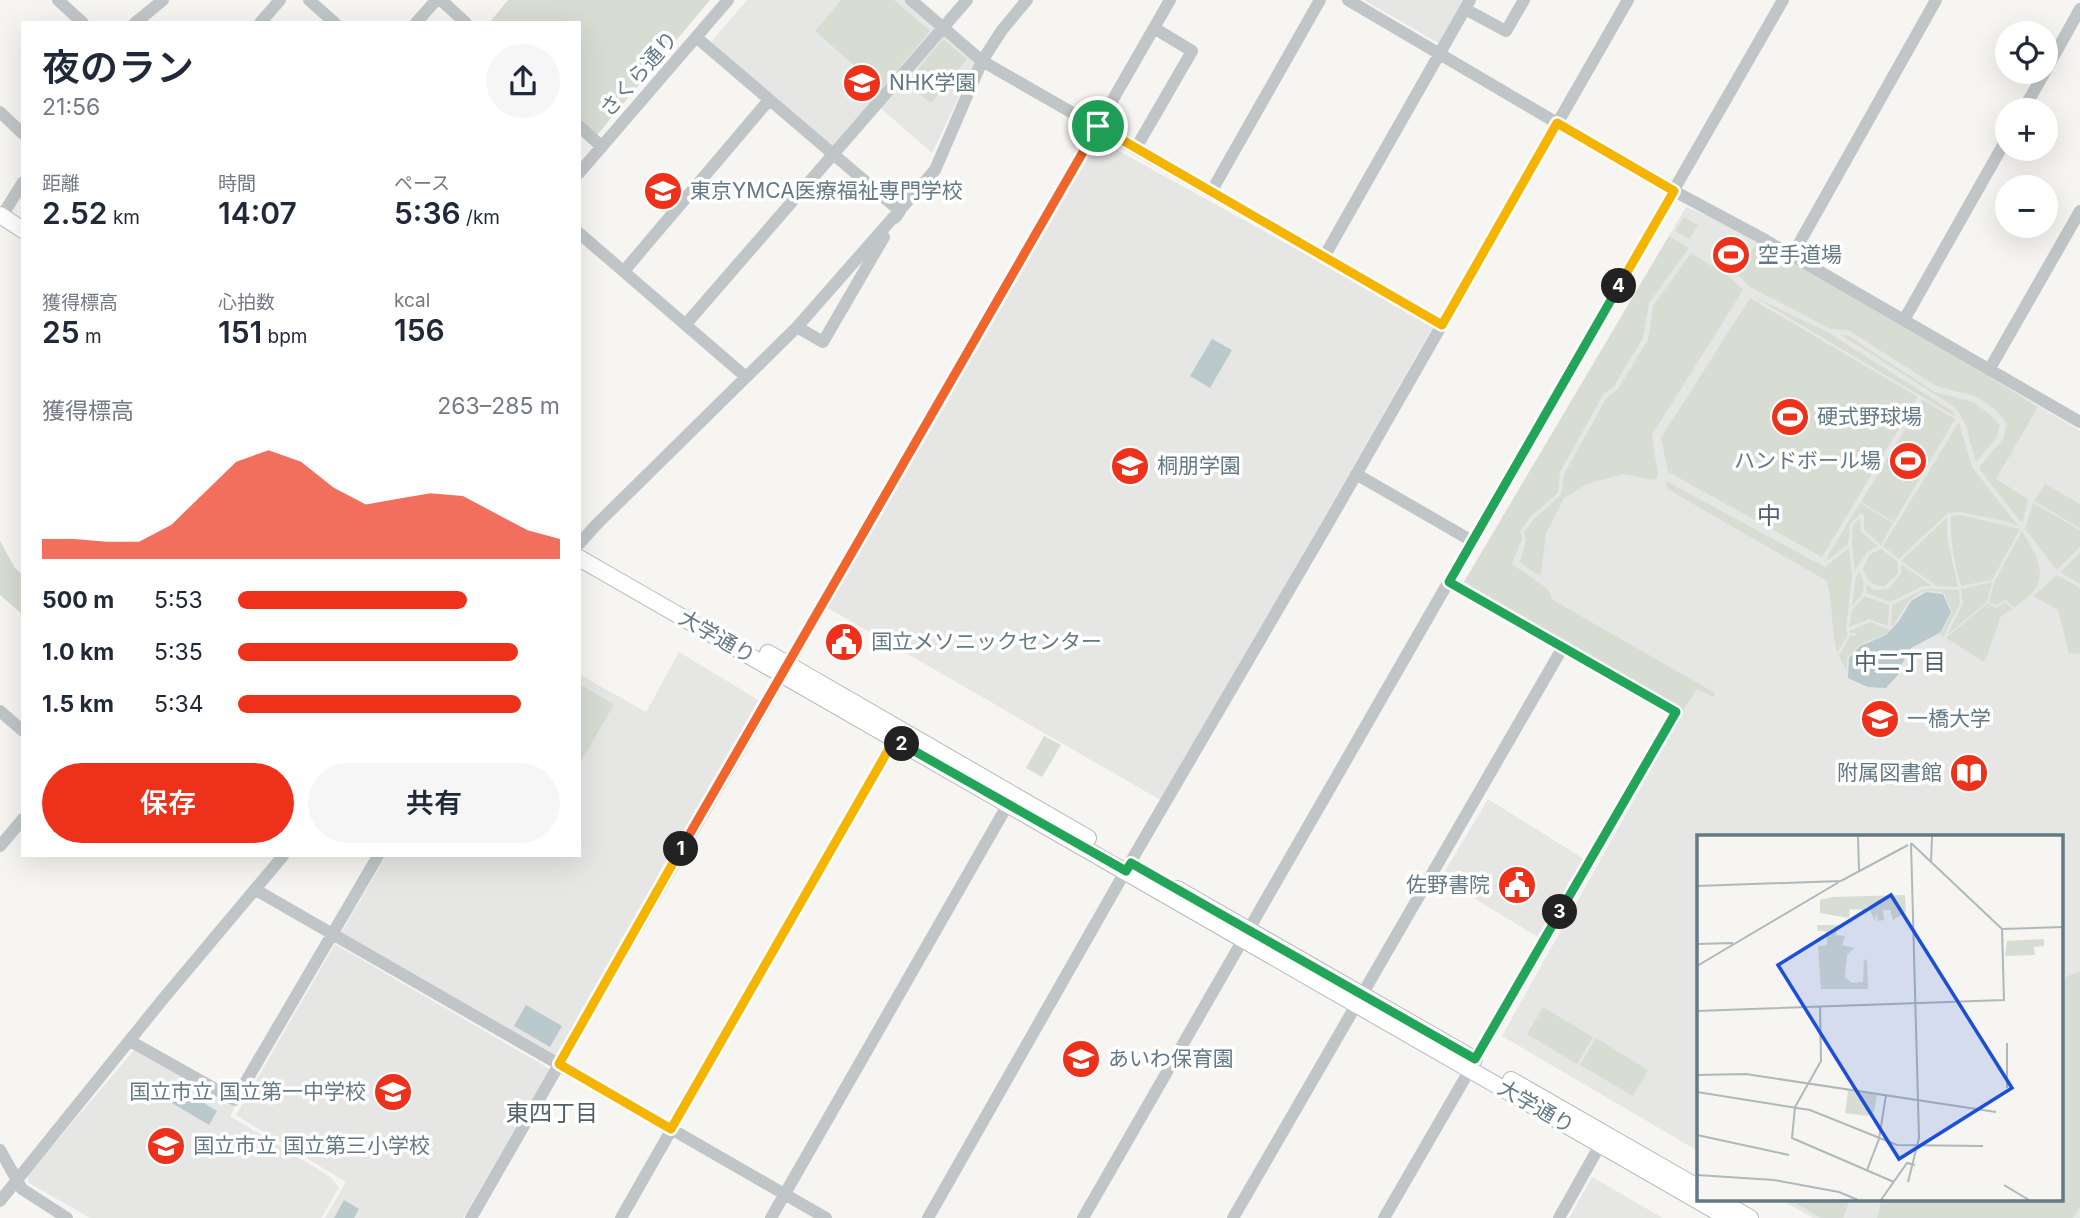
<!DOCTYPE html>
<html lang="ja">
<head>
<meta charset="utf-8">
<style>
	body { margin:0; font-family:Inter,"Noto Sans JP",sans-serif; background:#f6f6f7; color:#1f2937; height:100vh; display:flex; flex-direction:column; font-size:26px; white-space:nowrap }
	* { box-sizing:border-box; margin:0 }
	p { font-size:23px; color:#747a83 }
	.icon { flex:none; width:38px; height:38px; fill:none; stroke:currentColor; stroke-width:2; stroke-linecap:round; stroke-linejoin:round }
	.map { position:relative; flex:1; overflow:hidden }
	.drawer { position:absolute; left:21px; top:21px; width:560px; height:836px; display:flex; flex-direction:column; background:#fff; border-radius:0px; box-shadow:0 7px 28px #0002 }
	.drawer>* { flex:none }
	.tools { position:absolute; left:1995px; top:21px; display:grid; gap:14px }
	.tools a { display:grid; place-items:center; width:63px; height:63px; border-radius:50%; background:#fff; box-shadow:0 7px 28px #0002; font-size:35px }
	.pin { position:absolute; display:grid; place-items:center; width:60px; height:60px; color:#fff; margin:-30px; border:4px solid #fff; border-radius:50%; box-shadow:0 2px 7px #0007 }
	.km { position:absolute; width:35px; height:35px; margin:-18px; border-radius:50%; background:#222; color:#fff; font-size:19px; line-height:35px; text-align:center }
	.round { display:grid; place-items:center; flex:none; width:74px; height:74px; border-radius:37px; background:#f6f6f7 }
	.headline { display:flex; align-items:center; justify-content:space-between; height:119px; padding:0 21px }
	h1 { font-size:38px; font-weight:600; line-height:52px }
	.figures { display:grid; grid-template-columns:repeat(3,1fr); gap:10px; height:119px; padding:7px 21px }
	.figures div { display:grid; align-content:center }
	.figures b { font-size:30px; font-weight:600 }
	.figures small { font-size:19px; font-weight:400 }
	.figures p { font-size:19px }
	.chart { height:196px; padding:14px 21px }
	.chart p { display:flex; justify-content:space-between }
	.chart svg { width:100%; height:126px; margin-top:7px; fill:#ed311a; opacity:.7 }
	.cta { display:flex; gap:14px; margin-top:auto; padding:14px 21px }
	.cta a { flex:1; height:80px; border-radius:42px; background:#ed311a; color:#fff; font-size:28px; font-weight:600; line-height:80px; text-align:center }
	.cta a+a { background:#f6f6f7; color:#1f2937 }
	ul { padding:0 21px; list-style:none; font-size:23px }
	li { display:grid; grid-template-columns:112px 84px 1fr; align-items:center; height:52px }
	li i { height:18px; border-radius:9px; background:#ed311a }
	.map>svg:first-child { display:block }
	.built { fill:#e6e7e5 }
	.green { fill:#d7ddd2 }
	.water { fill:#b9c9cc }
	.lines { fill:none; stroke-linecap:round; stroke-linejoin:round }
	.major-casing { stroke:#b4babc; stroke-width:18 }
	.minor { stroke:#c0c6c8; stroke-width:12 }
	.major { stroke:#fff; stroke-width:16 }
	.split-1-casing { stroke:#fff; stroke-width:14 }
	.split-2-casing { stroke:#fff; stroke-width:14 }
	.split-3-casing { stroke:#fff; stroke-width:14 }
	.split-4-casing { stroke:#fff; stroke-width:14 }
	.split-5-casing { stroke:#fff; stroke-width:14 }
	.split-1 { stroke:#f0652b; stroke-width:9 }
	.split-2 { stroke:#f5b400; stroke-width:9 }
	.split-3 { stroke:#22a559; stroke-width:9 }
	.split-4 { stroke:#22a559; stroke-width:9 }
	.split-5 { stroke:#f5b400; stroke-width:9 }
	.labels { text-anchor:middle; stroke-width:7; stroke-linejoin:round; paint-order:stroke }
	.street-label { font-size:21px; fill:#637a84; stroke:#fff }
	.poi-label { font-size:21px; fill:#637a84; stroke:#fff; text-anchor:start }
	.neighbourhood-label { font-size:23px; fill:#516169; stroke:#fff }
	.quarter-label { font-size:24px; fill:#516169; stroke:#fff }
	.inset-road { fill:none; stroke:#aeb9bb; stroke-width:2 }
	.view { fill:#1d4ed8; fill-opacity:0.15; stroke:#1d4ed8; stroke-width:3.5 }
	.inset-edge { fill:none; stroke:#637a84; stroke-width:3.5 }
</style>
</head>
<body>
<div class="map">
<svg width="2080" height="1218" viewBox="0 0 2080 1218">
	<rect width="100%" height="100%" fill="#f6f5f1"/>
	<path class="built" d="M747,0H905L976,62L932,153L876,104L834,151L711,42Z
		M1364,0H1465L1440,44Z
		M1099,140L1434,325L1162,801L826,607L1012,284Z
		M1686,207L1760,237L2080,431V1218H1813L1780,1199H2061V836H1699L1698,1151L1502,1036L1683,712L1464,582Z
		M679,652L760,701L557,1057L341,933L386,856H579V674L646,712Z
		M1488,799L1589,862L1541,939L1441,878Z
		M335,944L550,1069L463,1218H325L346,1182L236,1115Z
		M134,1050L235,1107L230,1116L329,1176L339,1187L321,1218H90L29,1183L27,1176Z
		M1592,1177L1663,1218H1569Z"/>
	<path class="green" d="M508,0H710L597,135L579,119V23H489Z
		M841,0H894L930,31L881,89L815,31Z
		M943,39L967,59L931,103L907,83Z
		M1684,217L1698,225L1690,239L1675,231Z
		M1669,236L1689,248L1649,303L1643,338L1614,386L1603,395L1560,472L1558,493L1530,517L1520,531L1522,539L1512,564L1548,589L1553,600L1715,693L1713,697L1697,689L1682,712L1464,582Z
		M1760,237L2038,407L1996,479L2028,499L2023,521H2020L1980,470V466L2003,439L2007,423L1996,410L1975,396L1936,386L1848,330L1831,329L1750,287L1738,275Z
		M1730,240L1745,249L1733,269L1718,261Z
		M1691,253L1727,275L1743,290L1652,435L1658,475L1655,480L1623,474L1587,484L1564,498L1546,534L1541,574L1535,573L1520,562L1526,540L1524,533L1534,519L1561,495L1564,474L1606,399L1618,389L1648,340L1653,306Z
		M1751,295L1829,333L1952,411L1956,417Z
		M1750,298L1918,397L1822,557L1668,472L1661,438Z
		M1841,335H1847L1935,392L1973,402L1991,415L2000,425L1996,439L1976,462L1965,423L1955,407Z
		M1923,400L1955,419L1894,522L1861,502Z
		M1959,422L1972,467L2018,526L2005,521L1959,512L1948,513L1899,559L1883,546Z
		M1666,481L1825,567L1849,548L1852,575L1846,630L1848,634L1837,653C1831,629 1833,605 1827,581L1671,491L1667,488Z
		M2045,484L2080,504V528L2034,501Z
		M1860,503L1893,523L1881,545L1864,530V515L1861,513L1850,524L1848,544L1828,560L1826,559Z
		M2033,503L2080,530V547L2057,570L2025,529Z
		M1960,515L2020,529L1992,580L1961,586C1954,563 1950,540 1951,516Z
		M1947,517V536L1958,587L1937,586L1901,561Z
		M1860,518L1861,532L1878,546L1867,552L1855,571L1852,544L1853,525Z
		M2022,531C2033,549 2050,574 2032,593C2027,598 2020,603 2014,608L2006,600L1995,605L1989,602L1994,582Z
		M0,541L15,568L23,575V615L0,595Z
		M1881,549L1898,562V573L1885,586C1871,586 1867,581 1863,569L1870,554Z
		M2080,553V584L2060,572Z
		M1901,564L1932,586H1923L1890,602L1866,593L1867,585L1874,590L1888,589L1901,574Z
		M1860,572C1867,589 1864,593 1852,606L1856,576Z
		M2057,575L2080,588V654L2069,653L2058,610L2033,596Z
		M1992,582L1987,602L1947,635L1963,604L1961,589Z
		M1924,589L1959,590L1960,603L1943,637L1941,635L1952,612L1944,593C1939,592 1932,590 1927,591C1909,593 1902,615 1892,627L1891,626L1892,605Z
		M1865,596L1889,605L1888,626L1869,619L1849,627L1852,610Z
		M2005,602L2013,609L2001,616L1987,656L1984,662L1946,638L1988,603L1996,608Z
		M1871,622L1890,630L1886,634L1859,645L1847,658V673L1839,656L1850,636L1857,635L1856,633H1850L1849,631Z
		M579,684L614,704L579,765Z
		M1044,736L1061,745L1042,777L1026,768Z
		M2080,971V1207L2073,1218H1877L1882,1199H2061V979Z
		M1543,1007L1593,1037L1577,1064L1527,1034Z
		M1596,1038L1648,1070L1633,1096L1580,1065Z
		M1788,1199H1850L1843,1218H1821Z"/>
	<path class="water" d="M1212,339L1232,350L1210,388L1190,376Z
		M1926,592L1943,594L1951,612L1941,632L1911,648L1902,664L1898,675L1886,688L1868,687L1848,678L1849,658L1860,646L1886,635L1899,621L1911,601Z
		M526,1005L562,1026L550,1047L514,1026Z
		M181,1089L217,1111L209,1125L172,1103Z
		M344,1200L359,1209L354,1218H334Z"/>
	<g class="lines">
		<defs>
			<path id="major" d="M0,215L23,230
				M579,558L1728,1218
				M768,653L1088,838
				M1177,889L1474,1059
				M1511,1080L1699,1188
				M1717,1199L1750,1218"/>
		</defs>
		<use href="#major" class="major-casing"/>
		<path class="minor" d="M58,0L83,23
			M309,0L335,23
			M441,0L466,23
			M911,0L982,61L1442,325
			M1348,0L1557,123L1674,191L1760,237L2080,422
			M1465,9L1506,31L1524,0
			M135,23L163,0
			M260,23L280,0
			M416,23L436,0
			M696,37L900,211L895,218
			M2046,70L2080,9
			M2023,110L2045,72
			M0,112L23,134
			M579,126L602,147
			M1136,148L1192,51L1154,28
			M579,173L728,0
			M1211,192L1320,0
			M0,219L23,182
			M579,233L746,377
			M1792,256L1936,0
			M1324,257L1470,0
			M624,271L769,100
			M1904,320L2007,138
			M686,324L967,0
			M797,327L823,342L884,237
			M1989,370L2080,211
			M1356,474L1472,541L1783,0
			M579,544L596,525L797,327L935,170L982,61L1002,30L1027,0
			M0,711L23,731
			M0,846L23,819
			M256,890L826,1218
			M130,1041L235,1100L378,856
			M0,1150L22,1189L67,1218
			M0,1201L163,999L283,856
			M471,1218L1170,0
			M621,1218L898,733
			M771,1218L1011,799
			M928,1218L1134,856L1326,527L1628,0
			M1083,1218L1472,541
			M1233,1218L1563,647
			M1384,1218L1677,712L1449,582
			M1559,1218L1604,1138"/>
		<use href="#major" class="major"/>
	</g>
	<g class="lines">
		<defs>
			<path id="split-1" d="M681,849L1098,126"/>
			<path id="split-2" d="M681,849L559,1064L671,1129L894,740L902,744"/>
			<path id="split-3" d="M902,744L1126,871L1131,863L1475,1059L1560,912"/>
			<path id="split-4" d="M1560,912L1676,712L1449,582L1619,286"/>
			<path id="split-5" d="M1098,126L1442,325L1557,123L1674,191L1619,286"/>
		</defs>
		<use href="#split-1" class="split-1-casing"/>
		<use href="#split-2" class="split-2-casing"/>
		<use href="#split-3" class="split-3-casing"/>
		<use href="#split-4" class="split-4-casing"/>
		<use href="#split-5" class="split-5-casing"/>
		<use href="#split-1" class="split-1"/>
		<use href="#split-2" class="split-2"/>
		<use href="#split-3" class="split-3"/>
		<use href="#split-4" class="split-4"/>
		<use href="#split-5" class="split-5"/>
	</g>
	<defs>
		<symbol id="school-disc" viewBox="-11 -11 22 22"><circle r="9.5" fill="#ed311a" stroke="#fff"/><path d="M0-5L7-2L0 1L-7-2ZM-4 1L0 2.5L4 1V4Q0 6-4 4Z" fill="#fff"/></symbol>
		<symbol id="university-disc" viewBox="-11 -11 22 22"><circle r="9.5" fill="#ed311a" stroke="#fff"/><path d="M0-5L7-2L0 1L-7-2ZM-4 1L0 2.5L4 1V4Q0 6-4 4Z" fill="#fff"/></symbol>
		<symbol id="stadium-disc" viewBox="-11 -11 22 22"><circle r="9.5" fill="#ed311a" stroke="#fff"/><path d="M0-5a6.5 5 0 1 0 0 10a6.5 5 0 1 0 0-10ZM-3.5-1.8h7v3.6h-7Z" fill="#fff"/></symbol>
		<symbol id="civic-disc" viewBox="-11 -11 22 22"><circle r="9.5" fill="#ed311a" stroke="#fff"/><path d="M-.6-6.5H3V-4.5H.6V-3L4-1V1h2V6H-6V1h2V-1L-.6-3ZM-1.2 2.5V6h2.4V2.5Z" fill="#fff"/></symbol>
		<symbol id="library-disc" viewBox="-11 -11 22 22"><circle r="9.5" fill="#ed311a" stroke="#fff"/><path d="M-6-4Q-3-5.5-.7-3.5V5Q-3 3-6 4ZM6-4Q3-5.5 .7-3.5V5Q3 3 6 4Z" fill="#fff"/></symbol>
	</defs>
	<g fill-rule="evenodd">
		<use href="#school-disc" x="840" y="61" width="44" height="44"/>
		<use href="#university-disc" x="641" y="169" width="44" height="44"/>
		<use href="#stadium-disc" x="1709" y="233" width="44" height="44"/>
		<use href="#stadium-disc" x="1768" y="395" width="44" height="44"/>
		<use href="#stadium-disc" x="1886" y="439" width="44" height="44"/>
		<use href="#school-disc" x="1108" y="444" width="44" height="44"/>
		<use href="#civic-disc" x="822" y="620" width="44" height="44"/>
		<use href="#university-disc" x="1858" y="697" width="44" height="44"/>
		<use href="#library-disc" x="1947" y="751" width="44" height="44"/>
		<use href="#civic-disc" x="1495" y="863" width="44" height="44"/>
		<use href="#school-disc" x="1059" y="1037" width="44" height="44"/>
		<use href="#school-disc" x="371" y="1070" width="44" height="44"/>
		<use href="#school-disc" x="144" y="1124" width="44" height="44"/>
	</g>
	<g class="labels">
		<g class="street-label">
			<text transform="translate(639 74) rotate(-49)" y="7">さくら通り</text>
			<text transform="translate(717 637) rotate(30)" y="7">大学通り</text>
			<text transform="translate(1536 1107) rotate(30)" y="7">大学通り</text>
		</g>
		<g class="poi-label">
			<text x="889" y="90">NHK学園</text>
			<text x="690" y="198">東京YMCA医療福祉専門学校</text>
			<text x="1758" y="262">空手道場</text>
			<text x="1817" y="424">硬式野球場</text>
			<text x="1881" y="468" text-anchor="end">ハンドボール場</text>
			<text x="1157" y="473">桐朋学園</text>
			<text x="871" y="649">国立メソニックセンター</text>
			<text x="1907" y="726">一橋大学</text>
			<text x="1942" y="780" text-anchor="end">附属図書館</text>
			<text x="1490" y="892" text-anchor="end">佐野書院</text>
			<text x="1108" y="1066">あいわ保育園</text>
			<text x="366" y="1099" text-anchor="end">国立市立 国立第一中学校</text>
			<text x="193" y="1153">国立市立 国立第三小学校</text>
		</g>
		<g class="neighbourhood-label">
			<text x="1900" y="670">中二丁目</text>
			<text x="552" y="1121">東四丁目</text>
		</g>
		<g class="quarter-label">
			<text x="1769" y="524">中</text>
		</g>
	</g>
	<g transform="translate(1697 835)">
		<rect width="366" height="366" fill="#f6f5f1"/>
		<path d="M208,60L209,77L196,85L193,75H186L187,85L181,86L179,78L178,86L173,75L166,68L171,75L153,74L152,83L123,78V65L136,62ZM120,90H141L139,100L148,101L145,110L157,113L150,120L148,142L155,148L166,147L167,124L170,126L171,154H124L121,111L130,110V106L129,96H121ZM347,104V111L337,112L338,120L308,121L310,106ZM151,256L180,260L177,277L170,281L148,278Z" fill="#d7ddd2"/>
		<path class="inset-road" d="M161,2L162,35M214,8L305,94L366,92M234,28L235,1M0,51L144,46L211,10M0,109L36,108M0,131L142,47M0,159V217M123,172L124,226L98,272L95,303L197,347M0,176L307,165L305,94M310,208V253M0,240L49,239L299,277M0,257L113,275L200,310L286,311M0,300L92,320M170,335L182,304L189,260M0,340L77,345L142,357L161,365M211,347L222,303L214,8M307,350L332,365M184,365L210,328L218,330"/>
		<path class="view" d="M194,60L315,253L202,324L81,130Z"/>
		<rect width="366" height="366" class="inset-edge"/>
	</g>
</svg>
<div class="tools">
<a><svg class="icon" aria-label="locate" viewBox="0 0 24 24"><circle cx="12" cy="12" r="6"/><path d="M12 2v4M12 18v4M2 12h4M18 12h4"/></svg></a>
<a>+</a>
<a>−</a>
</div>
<div class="pin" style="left:1098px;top:126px;background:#1e9e55"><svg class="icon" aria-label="arrive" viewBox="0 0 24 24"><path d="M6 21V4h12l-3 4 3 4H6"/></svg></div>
<b class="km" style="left:681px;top:849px">1</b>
<b class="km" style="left:902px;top:744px">2</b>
<b class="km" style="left:1560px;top:912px">3</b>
<b class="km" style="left:1619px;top:286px">4</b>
<section class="drawer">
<div class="headline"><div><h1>夜のラン</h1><p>21:56</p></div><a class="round"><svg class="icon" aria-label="share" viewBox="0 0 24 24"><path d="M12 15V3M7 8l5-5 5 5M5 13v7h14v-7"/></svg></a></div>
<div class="figures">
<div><p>距離</p><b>2.52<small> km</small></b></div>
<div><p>時間</p><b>14:07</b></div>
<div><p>ペース</p><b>5:36<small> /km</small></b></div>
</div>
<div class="figures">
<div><p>獲得標高</p><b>25<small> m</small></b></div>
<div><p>心拍数</p><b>151<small> bpm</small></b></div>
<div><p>kcal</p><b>156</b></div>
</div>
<div class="chart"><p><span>獲得標高</span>263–285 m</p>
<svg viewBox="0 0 160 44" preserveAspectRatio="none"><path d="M0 44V37L10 37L20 38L30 38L40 32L50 21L60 10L70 6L80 10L90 19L100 25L110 23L120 21L130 22L140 28L150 34L160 37V44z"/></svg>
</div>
<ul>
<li><b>500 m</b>5:53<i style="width:71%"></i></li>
<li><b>1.0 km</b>5:35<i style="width:87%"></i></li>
<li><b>1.5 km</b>5:34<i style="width:88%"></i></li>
</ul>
<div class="cta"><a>保存</a><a>共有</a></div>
</section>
</div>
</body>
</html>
